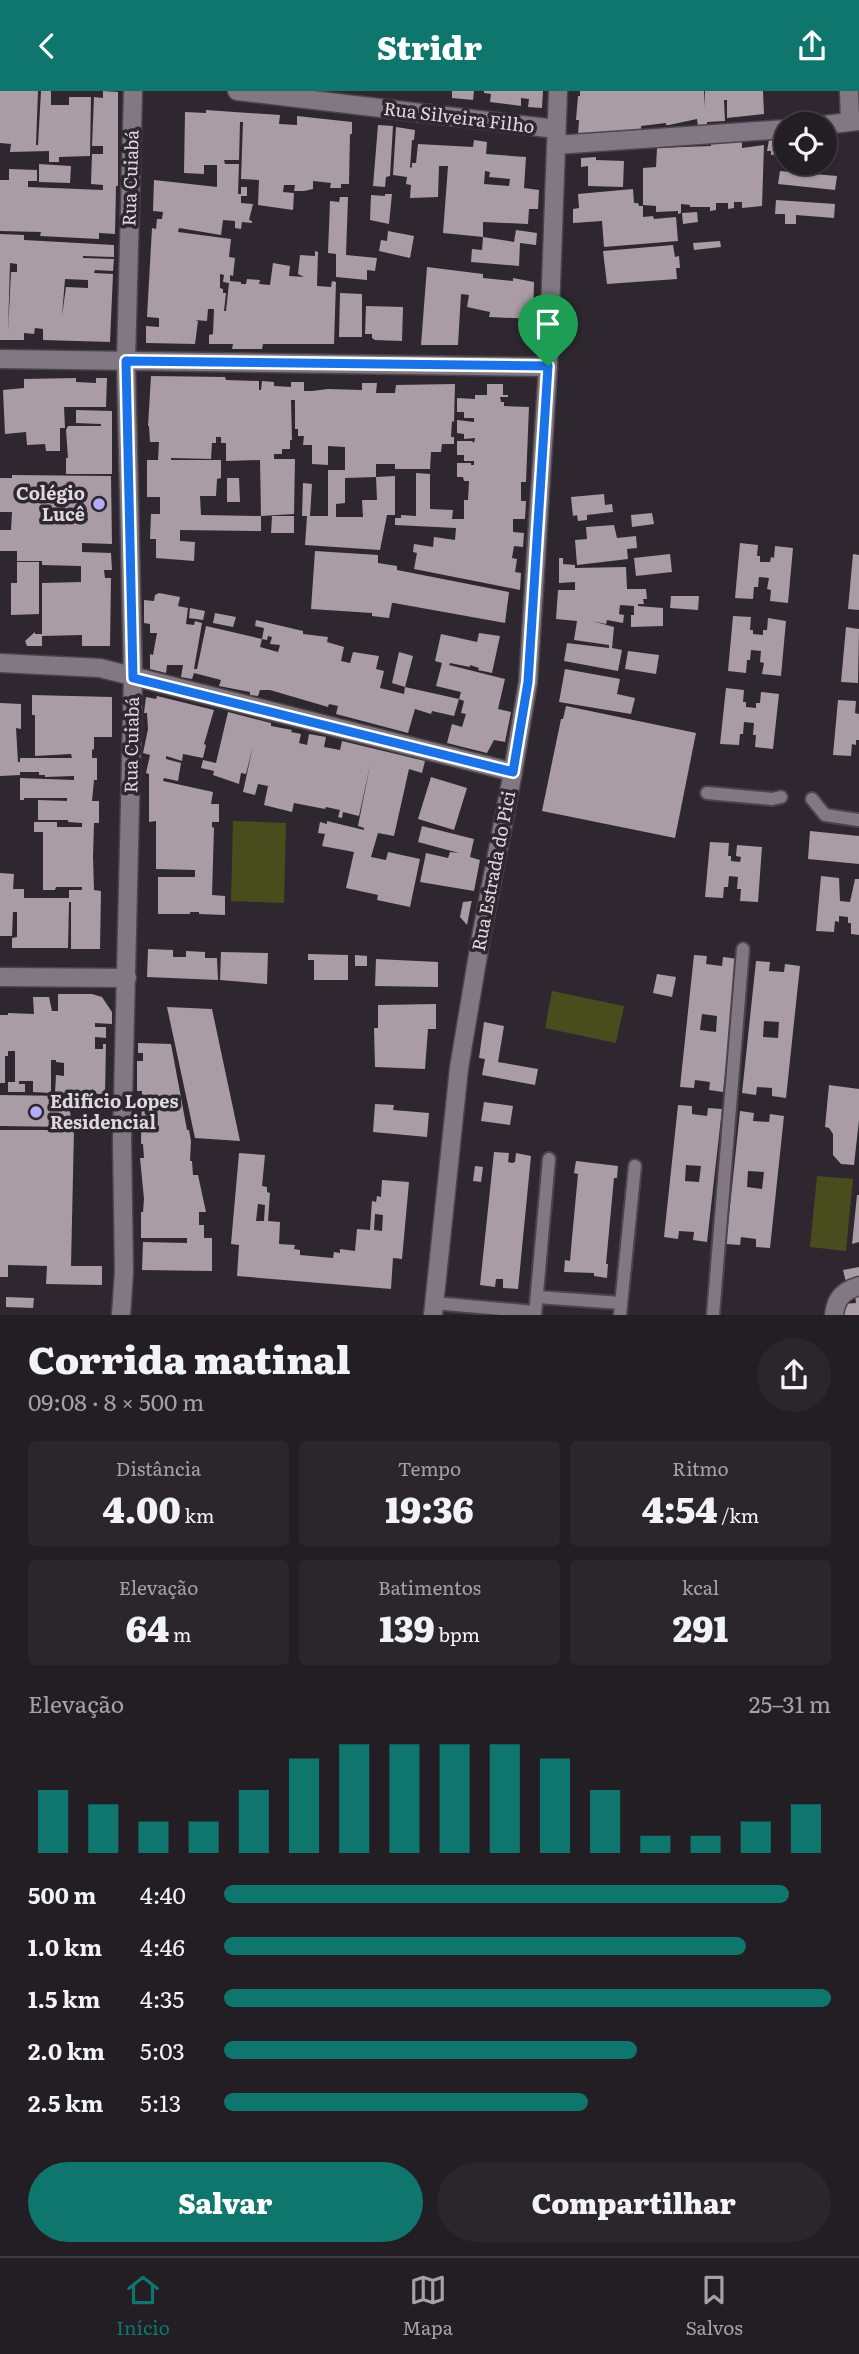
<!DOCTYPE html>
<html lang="pt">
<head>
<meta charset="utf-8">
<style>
	body { margin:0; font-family:Literata,serif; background:#2b262c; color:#f1f3f6; height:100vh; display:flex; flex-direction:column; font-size:26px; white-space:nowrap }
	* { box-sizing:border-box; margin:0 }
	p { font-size:23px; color:#a3a2a6 }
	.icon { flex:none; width:38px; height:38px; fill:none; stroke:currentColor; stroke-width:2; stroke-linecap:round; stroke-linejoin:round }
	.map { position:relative; height:1224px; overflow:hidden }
	.details { display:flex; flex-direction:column; background:#231d24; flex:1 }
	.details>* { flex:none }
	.controls { position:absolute; left:774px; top:21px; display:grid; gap:14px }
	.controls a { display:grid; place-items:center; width:63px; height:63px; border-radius:50%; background:#231d24; box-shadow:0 2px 5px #0004,0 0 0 2px #403b41; font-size:35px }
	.pin { position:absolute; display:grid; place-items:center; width:60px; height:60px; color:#fff; margin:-72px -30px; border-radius:50% 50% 50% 0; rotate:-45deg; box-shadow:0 0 7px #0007 }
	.pin .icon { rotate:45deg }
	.round { display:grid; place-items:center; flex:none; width:74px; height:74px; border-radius:37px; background:#2b262c }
	.headline { display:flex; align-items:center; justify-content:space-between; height:119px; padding:0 28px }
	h1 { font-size:38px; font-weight:800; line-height:52px }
	.figures { display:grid; grid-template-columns:repeat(3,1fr); gap:10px; height:119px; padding:7px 28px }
	.figures div { display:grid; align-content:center; border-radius:7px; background:#2b262c; text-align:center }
	.figures b { font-size:35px; font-weight:800 }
	.figures small { font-size:19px; font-weight:400 }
	.figures p { font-size:19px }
	.chart { height:196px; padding:14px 28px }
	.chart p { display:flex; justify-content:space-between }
	.chart svg { width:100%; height:126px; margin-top:7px; stroke:#0f766e; stroke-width:6 }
	.primary-button { display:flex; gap:14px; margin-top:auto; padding:14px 28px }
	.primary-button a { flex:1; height:80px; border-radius:42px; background:#0f766e; color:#fff; font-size:28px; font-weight:800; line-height:80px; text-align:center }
	.primary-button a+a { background:#2b262c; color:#f1f3f6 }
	ul { padding:0 28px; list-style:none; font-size:23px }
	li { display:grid; grid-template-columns:112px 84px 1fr; align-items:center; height:52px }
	li i { height:18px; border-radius:9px; background:#0f766e }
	header { display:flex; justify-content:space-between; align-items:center; height:91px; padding:0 28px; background:#0f766e; color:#fff; font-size:32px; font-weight:800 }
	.menu { display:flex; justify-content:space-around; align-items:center; height:98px; border-top:2px solid #403b41; background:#231d24; font-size:19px; color:#a3a2a6 }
	.menu a { display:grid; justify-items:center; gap:4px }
	.menu .selected { color:#0f766e }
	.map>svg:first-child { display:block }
	.green { fill:#494d1d }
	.building { fill:#a99ca4; fill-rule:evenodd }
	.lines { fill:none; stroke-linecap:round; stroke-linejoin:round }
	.service-casing { stroke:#4b444b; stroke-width:16 }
	.minor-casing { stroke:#4b444b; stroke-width:21 }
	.service { stroke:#827883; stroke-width:12 }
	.minor { stroke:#827883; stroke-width:18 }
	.route-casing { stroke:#fff; stroke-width:14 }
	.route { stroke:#1a73e8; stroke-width:9 }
	.poi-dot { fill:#b2adf9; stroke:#2f2730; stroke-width:2.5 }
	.labels { text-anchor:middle; stroke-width:7; stroke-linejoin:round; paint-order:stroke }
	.street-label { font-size:18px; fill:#ded9de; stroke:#2f2730 }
	.poi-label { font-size:18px; font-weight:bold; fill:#ded9de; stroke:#2f2730; text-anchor:end }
</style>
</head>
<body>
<header><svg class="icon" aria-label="back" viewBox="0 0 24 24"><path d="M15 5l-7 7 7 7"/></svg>Stridr<svg class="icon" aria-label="share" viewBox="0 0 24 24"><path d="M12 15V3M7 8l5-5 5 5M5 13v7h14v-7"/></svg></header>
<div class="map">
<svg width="859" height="1224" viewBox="0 0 859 1224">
	<rect width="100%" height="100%" fill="#2f2730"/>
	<path class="green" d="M233,730L286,732L284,812L231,810Z
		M552,900L624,915L616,952L545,937Z
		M817,1085L853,1088L846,1160L810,1156Z"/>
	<path class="building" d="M0,0H38L36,54H38L41,0H51V14H69V6H91L90,65L59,66V71H49V60L10,61L11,53L0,52Z
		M103,0L118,1V95H116L115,143L99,142V148L40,145L41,141L0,140V89H9V78L37,79V90H28V96L103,99V94L91,93L92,63H103V55H92L94,6L103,7Z
		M452,0H474L473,9L452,7Z
		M484,0H543L542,17L528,16L529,8L521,7V15L490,11L491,3L484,2Z
		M580,0H704L705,16V0H763L764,23L727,27V9H724L725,30L707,31V36L698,37L697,28L669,34H666V32L641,35L642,44H578L579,29H576L578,5H580Z
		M206,19L280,24L279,33L297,34V25L352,31V43H350L349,93H341V97H330L331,92L313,90V98L304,100H294L295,94H284L283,101L294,102L293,119L258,114L259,89L241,88L243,31H240L239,69H224L225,73H239L238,103H241V96H247V105H241V112L253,113L249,129L252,130V132L242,131L241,138L235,137V130L223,129L221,144L179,137L178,141L231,148L229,166L235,167L233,185L230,184V190L241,191V193H246L247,188L260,189L259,193L270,194L273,172L290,175L289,185L304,186L298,183L300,164L315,165V160L318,161L317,195L331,196L332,190L336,191L334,253H263L262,258H232L233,253H209V244L213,243L214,218H208L207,230L195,229L198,230L195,253L146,252V235L159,236V227L147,226L152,137L156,138L157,128H162L163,121L153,120L154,89L217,96V74H204V83L184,82L185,21L206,22ZM220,183L224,184L223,191L229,192L226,220H224L226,202H223V198L220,197Z
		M378,34L393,35L390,85L386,86L385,96L373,95Z
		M396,36L415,39L414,49H412L410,77L412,76V72H416L418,53L473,56L474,49L487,51L486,63L526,66L524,97L539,99L538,118H529L528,133L483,131V146L514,151L516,139L537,142L536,154L520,152L519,175L471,171L472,158L482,159L483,146L443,142L448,75H439L438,106L410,107L411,94L406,93L407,86L393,84ZM485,80L490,81L489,86L510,88L509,95L484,93Z
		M742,46V57L764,54L762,115L742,117V111H734V117L728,118V112H716V119L710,120V116H690V114L681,113V122L678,123V120L656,121V115L643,114V77L656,76L657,57L711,55V51H729V48Z
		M786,47V62L771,64V60H767L769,49Z
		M596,66V69L624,70L623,96L588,95V75L581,76V67Z
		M39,73L71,75L70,92L39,91Z
		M780,80L837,85L835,99L778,93Z
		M633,98L634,112H638L639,115H643V126L653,125L654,128L676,126L678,150L604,156L602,130L573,132V118L579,117L578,103Z
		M385,103H392L389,133L370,129L371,104L385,105Z
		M340,106H348L346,164L377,167L375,180L367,179V189L336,186V163L328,162L330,110L339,111Z
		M776,109L835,113L834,127L796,124V133H785V123H775Z
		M697,121L698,131L683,133L682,122Z
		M388,140L414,145L410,167L379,160L381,149L387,150Z
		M0,143L24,144V149L114,154V166L83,165V167L114,168L113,180L95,179L94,182L113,183L110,251L43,249V238L35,237L34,243L24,242V249H0ZM10,172L17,173V181H11L8,241ZM65,188L88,189V197L66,196L62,225Z
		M720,150L721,156L694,159L693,152Z
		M673,154L675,166L679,165L680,177H676L677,188L607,193L603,160Z
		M427,176L483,183V187L513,190V187L534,191L533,228L489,226L490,221L467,216L469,204L461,203L458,254H421Z
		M340,202L362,203V246H339Z
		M366,215L403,216L402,250L375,249L372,247V243H365Z
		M151,285L225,286L226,289L259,290V299H261L262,290L274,291V295L291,296V291H304V300H312L328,298L362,299V292H377L376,302H395L396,294L455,293L454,331L452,330L451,346H454V353H442L441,361H431L430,378H395V373H376V386L345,387V412L336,413V426H363L362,409H377L376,386L395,385V424H387L380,459L305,454L307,425H302L303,392L312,393L310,425H328V379H345V356L328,355V374L312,373V354H303L304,345H298V338H295V309H291L292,349H290V358H282V363H274V368H295L294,423L261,425L260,369L226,370V352H221V346H216V352H212L211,368L171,367V369H221V387L217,388L216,405H200L201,424L261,425V440L180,439V450L195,451L194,470L156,467V448H150L151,423H160V406H147V369H158L159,351H150L149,335H148Z
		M76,287V291L96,292V287H107L106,316H64L65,337H60V360H46L45,353L27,354L26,341L5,343L3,299L24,297V288Z
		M487,293H503V304H508V306H500L501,311H504V315L529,316L526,391H521V410H526L525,428H513V441L524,442L523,456L514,455L512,467L517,468L515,481L521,482L520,499L414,478L417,462L413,461L414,453L433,456L434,446L455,449L456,437L395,434V427H401V424L416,425V382L430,383V418L453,419L452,428H464V409H468L469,390H464L463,386H457V372H471V374H474V370H464V364H457V350H472L474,352L475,347L464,348V343L457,342V329L474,331V327H464V321H457V307L475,308V304H487Z
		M76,319L112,320V383H66V367H68L66,339L68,335H101V333L76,332Z
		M12,384L111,385L112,453L82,452V461L111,462L112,479H104L105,487H111L110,555H82V544L42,545V492L81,491V475L42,474V470H17V460H0V439H11L12,421H0V387H12Z
		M227,387H239L240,411H227Z
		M604,403L605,414L612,413L613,421L587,424V429L578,430L577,424L573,425L571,406Z
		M652,422L654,433L632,436L631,424Z
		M272,425H294V442H271Z
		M614,434L617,447L636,445L637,457L627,458L628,468L577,474L575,449L587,448L586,436Z
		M740,452L758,454L757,465H760V471H770L771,466L774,467L775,455L793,457L788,512L770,510L771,499L767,498L769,487L759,486L758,496H754L753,508L735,507Z
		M315,460L378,464V472L397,475V479L509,501L505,532L394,512H392L389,527L372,525V522L311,518Z
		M670,463L672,481L636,485L634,467Z
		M853,463L859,464V519L848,518Z
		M559,467H563V473L575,474V477L626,476L627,498H646L647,508H643L644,513H638V515L663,517V535L631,536V524H634V515L620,514L619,523L624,524L623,532L607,529L606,533L592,530L614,536L612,557L622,559L618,580L564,570L567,552L609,557V554L574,549L577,530L556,528L558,499H575V491L559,492Z
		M17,471H39V523L11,524V492H17Z
		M159,502L180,506L178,515L188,517L186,533L194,534L195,530L202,532L194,578H197L206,535L262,548L260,556L278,561L280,554L270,553L272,546L268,545L267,549L262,548L264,537L255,535L256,529L303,540V543L328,546L327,551L344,556L341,570L350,572L353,561L379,565L376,578L384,580L380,597L404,603L405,596L459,608L454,625L432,620L431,623L415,618L408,642L336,623L338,615L329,613L328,616L270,599H260L258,605L250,604V601L219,595L221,589L194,582L192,588L181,586L183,574H167L166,582L150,578V563L153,564L157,542H150V533L144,532V509L154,510L155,504Z
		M671,505H699L698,519L670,517Z
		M190,517L205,520L203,529L189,527Z
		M215,522L236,526L233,536L213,532Z
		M733,525L751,526L750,539H753V543L763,544V539H767L768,527L786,530L781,585L762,583L764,572L760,571L761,560L751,559L750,569H747L746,582L728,580Z
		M846,536L859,538L858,592L841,591Z
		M35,541V543H42V555H27L25,550Z
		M479,542L500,545L492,582L478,579L479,577L470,574V576L450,572L449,574L505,588L498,618L511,621L505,651L494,649L487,662L447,652L452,633L462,636L466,623L461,622L464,610L459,608L461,601L436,595L442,572L435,570L441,543L477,551Z
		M628,560L659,564L656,583L625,578Z
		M399,561L413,565L405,596L392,592Z
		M565,578L620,588L617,603L635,607L631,623L559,611Z
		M726,597L744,599L743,611H746V616L756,617V612H760L761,601L779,603L773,658L755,656L756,644H753L754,632L744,631L743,643H740L739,654L720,653Z
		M32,604L112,606V646H94V658L92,659V667H97V689H94L92,710H99V732H94L93,766L94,799L101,800L100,858H71V811H69L68,857H12V847L17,846V821H13L12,845H0V782L14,783L13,798H24V807H69V799H82V796H56L55,799H43V741H34V731H57V736H82V732L68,731V729H38V709L67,710V707H24V709H20V687L74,689V685L45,686V684H39V681H20V684L0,685V612L21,613V638L16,637L18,671H20V667H72L71,663L35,665V624H32Z
		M157,605L214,619L204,653L206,654L203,667L183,663L182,670L166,665V668L181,672L178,690L164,687L163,690L213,701L211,713H219V731H212V736L214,737L212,804L225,805V824L199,823V821H190V823H158V786H195V779L156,778V730L149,731V683L146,682L150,664L143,662L148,638L147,622H144L146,606L156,608Z
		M838,609L856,610L855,622L859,623V649H856V654L852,653L851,665L833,664Z
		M566,615L696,642L675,747L542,720L561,628H563Z
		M228,621L271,632V635L292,639L291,641L301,643L299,652L307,654L309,643L326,646L324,656L340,659L342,650L425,670L422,682L409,678L394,745L378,742L371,766L386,769L388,761L420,768L410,816L377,809L378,804L346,797L354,761L322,755L325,743L318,742L320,731L327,733V730L364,739V737L358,735L370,674L359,725L343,721L342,727L338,726L340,719L326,716L325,718L294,712L292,721L264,714L268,695L258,693L255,704L243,701L253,655L246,683L241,682L239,693L213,684L214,680L201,677L203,669L216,672Z
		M431,686L467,697L454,739L418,728Z
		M422,735L474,748L470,766L480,769L474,800L420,791L426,762L448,767L450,761L459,762L418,751Z
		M810,740L859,745V773L808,768Z
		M710,751L729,752L728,765H731V770L740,771L741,766L736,765L737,754L762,756L758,811L740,810L741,798H737L738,786L729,785L728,796H724L723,807L705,806Z
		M821,785L839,787L840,810L850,811L855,788H859V844L851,843V832H848V826L839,825V831L835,830L834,841L816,840Z
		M472,810L471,813L467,834L460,826L463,811Z
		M148,858L173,859V866H186V860L205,861V867H217L218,889L147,886Z
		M221,861L268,862L267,893L220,889Z
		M308,863L348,864V889H314V869H308Z
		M355,864L367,865V875H355Z
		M694,864L707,865L706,873L722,875L723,866L738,868L723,1001L709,999L710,991L695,989L694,997L680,996ZM702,923L717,925L716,941L700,939Z
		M376,868L438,871V896L375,895Z
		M756,870L770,871L769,880L784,881L785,873L800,875L786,1007L772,1005V997L757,996L756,1004L742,1002ZM764,930L779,931L778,947L763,946Z
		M657,883L676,886L672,906L653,902Z
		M58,903H92L102,906L112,921V933L95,932V936H106V947L95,946V958H103V953H106L105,1003L55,1002L56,984L64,985V972L56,971V969H51V1002L33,1001V990H19V993H25V1001H8V991H15V960H8V965H5V992H0V924H8V922L34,923L33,906H49L52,920H58Z
		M436,913V938H428L425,978L375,976L374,937H378V914Z
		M167,916L212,918L240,1050L195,1047Z
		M484,931L504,935L498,971L538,978L535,994L482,984L485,968L479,967Z
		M138,952L171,953L187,1039H189L191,1050L190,1070H192L193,1084H198L206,1121H199V1134H204V1147H212V1180L142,1179L143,1151L187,1152V1147H141V1121H143L144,1108L140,1067H144L143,1053H141L142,1000H137V970H143V962H138Z
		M829,994L859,998V1029L854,1074L841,1073L833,1064V1043L829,1037L825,1036Z
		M0,1004L68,1005L71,1028H68V1036L0,1035Z
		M484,1011L513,1015L510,1034L481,1030Z
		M375,1013L394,1014L393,1019L429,1022L427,1046L373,1041Z
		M678,1014L692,1015V1023L707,1025L708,1017L722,1018L707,1151L693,1149L694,1141L679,1140L678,1148L664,1146ZM686,1074L701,1075L699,1091L685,1090Z
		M740,1020L754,1022L753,1030L769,1031L770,1023L784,1025L770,1157L756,1156V1148L741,1146L740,1154L726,1153ZM748,1080L764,1081L762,1098L747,1096Z
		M0,1039H74L71,1175H102V1194L46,1193L47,1175L8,1174V1186H0Z
		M494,1061L509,1062L508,1071L512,1072L515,1071L516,1062L531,1065L518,1198L503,1197V1188H496L495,1196L480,1194Z
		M239,1062L265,1064L262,1095L267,1096V1101L270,1102L268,1130L280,1131L279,1153L295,1154L294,1158L300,1159V1164L333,1167L334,1161L340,1162V1158L355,1160L357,1138L370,1139L372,1110L376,1111L377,1105L381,1106L382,1089L409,1091L402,1168L393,1167L391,1198L237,1185L239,1154L231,1153ZM258,1113L265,1114L264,1130H256ZM375,1123L383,1124L382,1140L374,1139Z
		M576,1070L618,1075L617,1087H614L606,1173H608L607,1187L594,1185V1182L564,1181L565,1169L570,1170L572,1147L578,1083L574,1082Z
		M475,1075L483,1076L481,1091L473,1090Z
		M857,1104H859V1151L852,1153Z
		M859,1176V1188L846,1191L843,1179Z
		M859,1203V1224H843L842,1213L856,1212L855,1204Z
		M6,1206L34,1207L33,1217L6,1216Z"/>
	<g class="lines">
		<defs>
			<path id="service" d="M707,702L772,708L781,706
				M812,708L825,724L859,729
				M537,1206L621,1212
				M434,1212L535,1221
				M535,1224L549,1068
				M620,1224L635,1075
				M713,1224L743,858"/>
			<path id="minor" d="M237,0L556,38
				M849,0L850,31
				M824,34L859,30
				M556,54L786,38
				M0,268L548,276
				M0,572L100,577L513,681
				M0,886L127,887
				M121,1224L124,1181L122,1050L133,587L126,270L133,0
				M433,1224L459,977L481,846L513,681L528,591L548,276L558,0
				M834,1224C836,1207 843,1200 859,1195"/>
		</defs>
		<use href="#service" class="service-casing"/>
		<use href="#minor" class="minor-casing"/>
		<use href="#service" class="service"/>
		<use href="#minor" class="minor"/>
	</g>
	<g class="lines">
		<defs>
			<path id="route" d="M126,270L548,275L528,591L513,681L133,587Z"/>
		</defs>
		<use href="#route" class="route-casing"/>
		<use href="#route" class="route"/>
	</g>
	<g class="poi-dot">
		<circle cx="99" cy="413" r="7"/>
		<circle cx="36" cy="1021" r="7"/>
	</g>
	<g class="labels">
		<g class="street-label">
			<text transform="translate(459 27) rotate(7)" y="6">Rua Silveira Filho</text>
			<text transform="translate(131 87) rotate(-88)" y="6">Rua Cuiabá</text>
			<text transform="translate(132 654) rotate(-89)" y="6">Rua Cuiabá</text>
			<text transform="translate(494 780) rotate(-79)" y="6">Rua Estrada do Pici</text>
		</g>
		<g class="poi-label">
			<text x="85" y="409">Colégio<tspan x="85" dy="21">Lucê</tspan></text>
			<text x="50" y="1017" text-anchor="start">Edifício Lopes<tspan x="50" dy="21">Residencial</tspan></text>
		</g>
	</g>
</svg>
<div class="controls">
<a><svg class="icon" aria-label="locate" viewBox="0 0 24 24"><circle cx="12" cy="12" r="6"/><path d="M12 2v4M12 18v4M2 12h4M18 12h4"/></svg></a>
</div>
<div class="pin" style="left:548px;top:275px;background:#1e9e55"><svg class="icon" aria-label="arrive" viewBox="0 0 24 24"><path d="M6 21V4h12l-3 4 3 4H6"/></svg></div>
</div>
<section class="details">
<div class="headline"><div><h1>Corrida matinal</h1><p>09:08 · 8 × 500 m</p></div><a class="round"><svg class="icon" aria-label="share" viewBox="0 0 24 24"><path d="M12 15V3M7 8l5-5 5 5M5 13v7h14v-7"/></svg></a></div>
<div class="figures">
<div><p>Distância</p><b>4.00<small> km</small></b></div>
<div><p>Tempo</p><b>19:36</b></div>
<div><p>Ritmo</p><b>4:54<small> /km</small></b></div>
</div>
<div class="figures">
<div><p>Elevação</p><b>64<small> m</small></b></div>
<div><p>Batimentos</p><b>139<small> bpm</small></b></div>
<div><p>kcal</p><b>291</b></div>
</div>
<div class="chart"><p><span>Elevação</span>25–31 m</p>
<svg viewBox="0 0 160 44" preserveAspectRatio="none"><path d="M5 44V22M15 44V27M25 44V33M35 44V33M45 44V22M55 44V11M65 44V6M75 44V6M85 44V6M95 44V6M105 44V11M115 44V22M125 44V38M135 44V38M145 44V33M155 44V27"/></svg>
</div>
<ul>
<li><b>500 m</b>4:40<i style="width:93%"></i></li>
<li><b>1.0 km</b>4:46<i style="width:86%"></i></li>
<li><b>1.5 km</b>4:35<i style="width:100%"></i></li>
<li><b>2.0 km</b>5:03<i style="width:68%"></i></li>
<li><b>2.5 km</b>5:13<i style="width:60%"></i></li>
</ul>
<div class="primary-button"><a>Salvar</a><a>Compartilhar</a></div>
</section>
<nav class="menu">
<a class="selected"><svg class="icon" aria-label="home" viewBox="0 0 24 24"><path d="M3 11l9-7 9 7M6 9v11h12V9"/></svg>Início</a>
<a><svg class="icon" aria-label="map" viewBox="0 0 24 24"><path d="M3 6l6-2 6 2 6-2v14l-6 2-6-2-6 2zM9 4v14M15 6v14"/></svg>Mapa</a>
<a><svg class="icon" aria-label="saved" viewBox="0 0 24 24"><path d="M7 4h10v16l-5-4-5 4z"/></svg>Salvos</a>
</nav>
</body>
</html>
